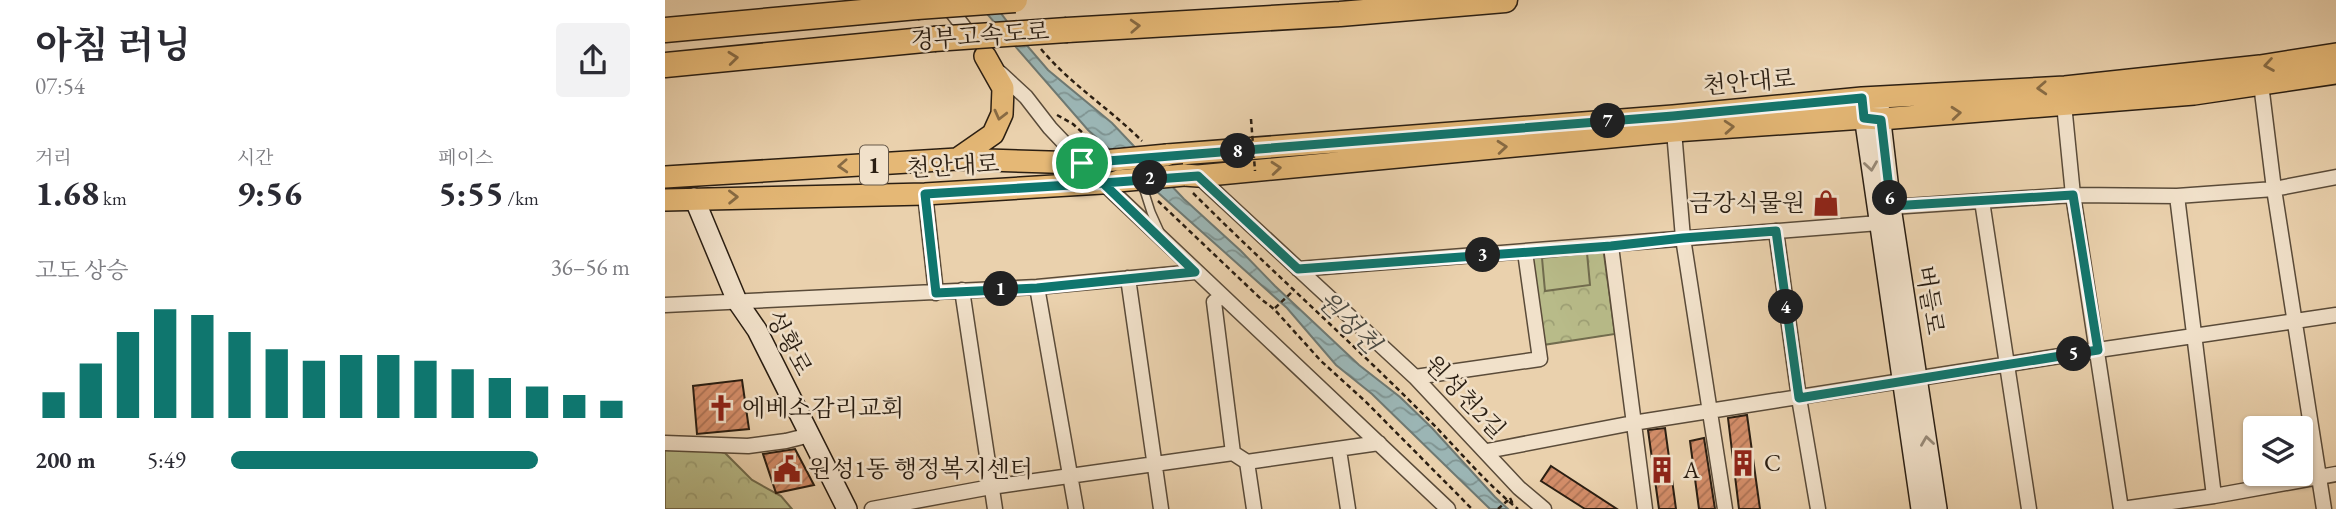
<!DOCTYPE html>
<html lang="ko">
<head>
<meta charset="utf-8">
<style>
	body { margin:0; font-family:"EB Garamond","Noto Serif KR",serif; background:#f2f2f3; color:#2b2b33; height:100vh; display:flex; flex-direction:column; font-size:26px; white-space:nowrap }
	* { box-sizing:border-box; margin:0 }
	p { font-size:23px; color:#7c7c81 }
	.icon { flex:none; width:38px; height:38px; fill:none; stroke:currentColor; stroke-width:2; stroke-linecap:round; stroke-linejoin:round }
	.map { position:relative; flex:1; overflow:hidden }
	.details { display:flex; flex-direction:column; background:#fff; width:665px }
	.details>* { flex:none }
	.fabs { position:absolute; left:1578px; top:416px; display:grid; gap:14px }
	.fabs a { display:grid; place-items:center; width:70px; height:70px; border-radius:7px; background:#fff; box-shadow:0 2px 5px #0004; font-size:35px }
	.pin { position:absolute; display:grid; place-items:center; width:60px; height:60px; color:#fff; margin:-30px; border:4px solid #fff; border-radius:50%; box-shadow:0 2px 7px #0007 }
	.km { position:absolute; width:35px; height:35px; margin:-18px; border-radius:50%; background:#222; color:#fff; font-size:19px; line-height:35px; text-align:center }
	.round { display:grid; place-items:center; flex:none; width:74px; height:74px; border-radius:7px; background:#f2f2f3 }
	.overview { display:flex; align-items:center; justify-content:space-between; height:119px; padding:0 35px }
	h1 { font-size:38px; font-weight:700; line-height:52px }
	.metrics { display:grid; grid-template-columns:repeat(3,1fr); gap:10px; height:119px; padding:7px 35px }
	.metrics div { display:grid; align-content:center }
	.metrics b { font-size:35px; font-weight:700 }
	.metrics small { font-size:19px; font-weight:400 }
	.metrics p { font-size:19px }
	.chart { height:196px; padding:14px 35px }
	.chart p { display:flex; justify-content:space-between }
	.chart svg { width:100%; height:126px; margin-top:7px; stroke:#0f766e; stroke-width:6 }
	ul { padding:0 35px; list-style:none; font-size:23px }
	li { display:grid; grid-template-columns:112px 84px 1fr; align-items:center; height:52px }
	li i { height:18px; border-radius:9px; background:#0f766e }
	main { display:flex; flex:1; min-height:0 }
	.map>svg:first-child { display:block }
	.park { fill:url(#park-crowns); stroke:#716c4e; stroke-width:2 }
	.pitch { fill:#b8bb89; stroke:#716c4e; stroke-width:2 }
	.water { fill:url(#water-waves); stroke:#6e7973; stroke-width:2 }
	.building { fill:url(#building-hatch); stroke:#2a1e12; stroke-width:2 }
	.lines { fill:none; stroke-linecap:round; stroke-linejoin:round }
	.lane-casing { stroke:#5a4b39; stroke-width:10 }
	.street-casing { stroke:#5a4b39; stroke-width:17 }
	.secondary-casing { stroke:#2a1e12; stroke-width:22 }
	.primary-casing { stroke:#2a1e12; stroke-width:24 }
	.highway-casing { stroke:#2a1e12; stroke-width:27 }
	.path { stroke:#2a1e12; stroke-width:2.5; stroke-dasharray:5 3.5; stroke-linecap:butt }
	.lane { stroke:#f1e1ca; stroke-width:7 }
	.street { stroke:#f1e1ca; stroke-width:14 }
	.secondary { stroke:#f1e1ca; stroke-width:19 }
	.primary { stroke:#e5b876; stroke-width:21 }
	.highway { stroke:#e5b876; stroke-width:24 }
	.primary-bridge-casing { stroke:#2a1e12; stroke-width:24; stroke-linecap:butt }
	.highway-bridge-casing { stroke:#2a1e12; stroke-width:27; stroke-linecap:butt }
	.path-bridge { stroke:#2a1e12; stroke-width:2.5; stroke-dasharray:5 3.5; stroke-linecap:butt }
	.primary-bridge { stroke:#e5b876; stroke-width:21 }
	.highway-bridge { stroke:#e5b876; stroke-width:24 }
	.oneway { stroke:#886b44 }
	.oneway2 { stroke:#978977 }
	.route-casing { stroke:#fff; stroke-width:14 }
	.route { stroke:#0f766e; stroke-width:9 }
	.labels { text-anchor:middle; stroke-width:5; stroke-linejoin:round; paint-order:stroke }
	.shield { fill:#f1e1ca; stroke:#665849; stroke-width:2 }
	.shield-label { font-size:23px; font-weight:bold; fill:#2a1e12 }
	.street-label { font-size:24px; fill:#2a1e12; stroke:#f1e1ca }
	.poi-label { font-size:24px; fill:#2a1e12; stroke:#f1e1ca; text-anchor:start }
	.water-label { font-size:26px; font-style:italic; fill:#4c4b43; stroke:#f1e1ca }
</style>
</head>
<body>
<main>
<section class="details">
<div class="overview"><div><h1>아침 러닝</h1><p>07:54</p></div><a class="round"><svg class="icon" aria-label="share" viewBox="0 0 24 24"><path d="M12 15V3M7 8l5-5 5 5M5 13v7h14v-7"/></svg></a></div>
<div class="metrics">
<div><p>거리</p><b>1.68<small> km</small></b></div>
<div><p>시간</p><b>9:56</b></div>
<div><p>페이스</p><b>5:55<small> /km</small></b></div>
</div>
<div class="chart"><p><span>고도 상승</span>36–56 m</p>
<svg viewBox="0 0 160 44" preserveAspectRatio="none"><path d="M5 44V35M15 44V25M25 44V14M35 44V6M45 44V8M55 44V14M65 44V20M75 44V24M85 44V22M95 44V22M105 44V24M115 44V27M125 44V30M135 44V33M145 44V36M155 44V38"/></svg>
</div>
<ul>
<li><b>200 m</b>5:49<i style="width:77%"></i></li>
</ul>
</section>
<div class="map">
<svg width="1671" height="509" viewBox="0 0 1671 509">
	<defs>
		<pattern id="park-crowns" width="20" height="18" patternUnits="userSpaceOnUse" patternTransform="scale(1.75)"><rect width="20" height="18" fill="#b8bb89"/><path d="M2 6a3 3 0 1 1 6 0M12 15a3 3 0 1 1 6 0" fill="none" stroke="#9ea075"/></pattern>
		<pattern id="water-waves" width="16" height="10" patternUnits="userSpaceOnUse" patternTransform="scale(1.75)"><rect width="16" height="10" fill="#9bb5b4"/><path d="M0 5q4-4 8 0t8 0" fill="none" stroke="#7f9391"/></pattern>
		<pattern id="building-hatch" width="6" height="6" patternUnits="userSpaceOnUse" patternTransform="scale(1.75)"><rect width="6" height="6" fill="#d48e6a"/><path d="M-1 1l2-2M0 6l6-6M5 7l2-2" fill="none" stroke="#ac7356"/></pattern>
	</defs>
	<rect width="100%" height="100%" fill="#ead1ad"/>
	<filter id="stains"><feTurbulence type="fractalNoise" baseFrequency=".00286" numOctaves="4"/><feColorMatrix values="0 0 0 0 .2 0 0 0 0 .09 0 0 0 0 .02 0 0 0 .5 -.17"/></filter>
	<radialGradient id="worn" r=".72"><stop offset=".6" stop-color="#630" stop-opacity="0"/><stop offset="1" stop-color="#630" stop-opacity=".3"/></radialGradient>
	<path class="park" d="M938,247L950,334L878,345L866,251Z
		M0,448H41L60,453L87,480L116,496L127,509H0Z"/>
	<path class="pitch" d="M922,253L925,285L880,291L877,258Z"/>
	<path class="water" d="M310,0H326L347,28L383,70L447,123L519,199L576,251L610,286L694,365L735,397L767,428L830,497L843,509H825L707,394L671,365L622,308L423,130Z"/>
	<path class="building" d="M77,380L84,429L32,434L28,386Z
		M1082,415L1095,509H1074L1063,418Z
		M1000,428L1011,509H994L983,430Z
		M1039,438L1050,509H1034L1025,441Z
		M130,449L149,485L111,493L98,454Z
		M886,466L952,509H920L876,481Z"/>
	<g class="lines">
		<defs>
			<path id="lane" d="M478,187L486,212L495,232"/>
			<path id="street" d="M279,1L307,38
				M335,73L361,97L385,128L421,166
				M1596,84L1609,189L1659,509
				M1399,104L1408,195L1456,509
				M1009,131L1018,238L1060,509
				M533,176L750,377L854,488L879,509
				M435,180L783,509
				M260,194L271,293
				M1512,196L1549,496
				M1317,201L1364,509
				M1226,207L1408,195L1512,196L1609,189L1671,177
				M1111,231L1134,398L1153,509
				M946,246L980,509
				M633,269L1214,223
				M463,278L496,509
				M372,287L411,509
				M297,290L330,509
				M556,297L549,302L568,453L582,462L589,509
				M0,305L372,287L530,272
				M750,377L875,359L860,252
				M0,443L83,446L121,441L145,435
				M674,450L683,509
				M822,451L968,423L1433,350L1671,315
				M582,462L714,443
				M207,509L326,487L568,453
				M1457,509L1549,496L1671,474"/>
			<path id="secondary" d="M1197,102L1256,509
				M1214,105L1226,207L1272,509
				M29,198L72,301L92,330L182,509"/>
			<path id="primary" d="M502,155L1008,116L1197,98L1400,87L1595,66L1671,54
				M292,159L328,134L337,114L338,88L320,56
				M519,175L533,176L1009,131L1199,118L1216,119L1529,94L1671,73
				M0,177L292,159L417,163L439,161
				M0,200L260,194L437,183L453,181"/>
			<path id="highway" d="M0,30L252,7
				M402,30L675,14L840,0
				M0,65L269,39"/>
		</defs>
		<use href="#lane" class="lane-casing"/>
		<use href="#street" class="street-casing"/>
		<use href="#secondary" class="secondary-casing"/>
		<use href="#primary" class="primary-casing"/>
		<use href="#highway" class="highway-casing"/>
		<path class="path" d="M376,49C405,84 444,108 477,141
			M392,115L408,124L431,145
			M528,193C602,267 681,337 755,411C788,443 817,480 853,509
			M493,201L596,299L609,309L656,361L700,401L807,509
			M610,308L628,291
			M833,509L842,501L847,502L845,498"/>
		<use href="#lane" class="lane"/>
		<use href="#street" class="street"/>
		<use href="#secondary" class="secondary"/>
		<use href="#primary" class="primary"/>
		<use href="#highway" class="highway"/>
		<defs>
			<path id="primary-bridge" d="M439,161L502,155
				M453,181L519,175"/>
			<path id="highway-bridge" d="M252,7L350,0
				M269,39L402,30"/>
		</defs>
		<use href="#primary-bridge" class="primary-bridge-casing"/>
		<use href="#highway-bridge" class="highway-bridge-casing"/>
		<path class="path-bridge" d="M586,119L590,171"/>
		<use href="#primary-bridge" class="primary-bridge"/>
		<use href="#highway-bridge" class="highway-bridge"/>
	</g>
	<defs><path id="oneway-chevron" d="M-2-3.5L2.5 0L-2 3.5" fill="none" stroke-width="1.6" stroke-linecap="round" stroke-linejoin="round" transform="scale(1.75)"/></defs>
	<g class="oneway">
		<use href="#oneway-chevron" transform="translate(470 26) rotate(-3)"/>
		<use href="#oneway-chevron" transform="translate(68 58) rotate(-6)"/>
		<use href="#oneway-chevron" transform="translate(1604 65) rotate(171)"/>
		<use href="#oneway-chevron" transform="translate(1377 88) rotate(177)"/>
		<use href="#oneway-chevron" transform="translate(1291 113) rotate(-5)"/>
		<use href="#oneway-chevron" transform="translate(335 115) rotate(104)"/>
		<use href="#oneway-chevron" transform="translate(1064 127) rotate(-4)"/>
		<use href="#oneway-chevron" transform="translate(837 147) rotate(-5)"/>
		<use href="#oneway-chevron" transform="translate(178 166) rotate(177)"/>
		<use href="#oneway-chevron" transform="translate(611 168) rotate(-5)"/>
		<use href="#oneway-chevron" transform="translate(68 197) rotate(-1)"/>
	</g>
	<g class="oneway2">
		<use href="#oneway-chevron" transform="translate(1206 166) rotate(82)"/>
		<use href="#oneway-chevron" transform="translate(1262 441) rotate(-98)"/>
	</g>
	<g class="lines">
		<defs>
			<path id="route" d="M417,163L438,183L260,194L271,293L372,288L530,272L438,183L533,176L633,269L946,246L1018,238L1111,231L1134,398L1433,350L1408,195L1226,206L1216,120L1199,118L1197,98L1008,116L417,163"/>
		</defs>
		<use href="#route" class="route-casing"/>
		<use href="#route" class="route"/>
	</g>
	<defs>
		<symbol id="shop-bare" viewBox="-9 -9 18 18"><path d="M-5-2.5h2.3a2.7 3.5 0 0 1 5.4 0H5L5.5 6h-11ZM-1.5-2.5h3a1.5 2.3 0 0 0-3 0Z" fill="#8f2418" stroke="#f1e1ca" stroke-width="2.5" paint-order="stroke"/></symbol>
		<symbol id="church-bare" viewBox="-9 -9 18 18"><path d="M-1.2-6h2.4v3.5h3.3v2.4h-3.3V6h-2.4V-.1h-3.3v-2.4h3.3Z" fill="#8f2418" stroke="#f1e1ca" stroke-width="2.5" paint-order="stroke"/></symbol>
		<symbol id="building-bare" viewBox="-9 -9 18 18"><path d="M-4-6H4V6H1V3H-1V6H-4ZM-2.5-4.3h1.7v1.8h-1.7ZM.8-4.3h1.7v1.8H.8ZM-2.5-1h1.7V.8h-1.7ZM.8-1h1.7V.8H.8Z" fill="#8f2418" stroke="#f1e1ca" stroke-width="2.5" paint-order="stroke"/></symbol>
		<symbol id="civic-bare" viewBox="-9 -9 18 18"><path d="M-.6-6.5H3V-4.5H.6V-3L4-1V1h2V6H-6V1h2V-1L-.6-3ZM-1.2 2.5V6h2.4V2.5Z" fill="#8f2418" stroke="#f1e1ca" stroke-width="2.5" paint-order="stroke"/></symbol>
	</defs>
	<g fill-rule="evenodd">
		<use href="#shop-bare" x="1142" y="184" width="38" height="38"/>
		<use href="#church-bare" x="37" y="389" width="38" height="38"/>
		<use href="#building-bare" x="1059" y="444" width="38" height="38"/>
		<use href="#civic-bare" x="103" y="450" width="38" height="38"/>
		<use href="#building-bare" x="978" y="451" width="38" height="38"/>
	</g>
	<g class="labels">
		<rect class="shield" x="195" y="145.5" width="28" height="39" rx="5"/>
		<g class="shield-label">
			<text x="209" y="173">1</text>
		</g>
		<g class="street-label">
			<text transform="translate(315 36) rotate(-4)" y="8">경부고속도로</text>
			<text transform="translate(1084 82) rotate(-5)" y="8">천안대로</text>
			<text transform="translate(288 166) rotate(-3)" y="8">천안대로</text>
			<text transform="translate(1265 300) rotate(81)" y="8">버들로</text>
			<text transform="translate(124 343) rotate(62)" y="8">성황로</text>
			<text transform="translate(800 397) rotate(46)" y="8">원성천2길</text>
		</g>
		<g class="poi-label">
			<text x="1140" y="211" text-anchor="end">금강식물원</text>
			<text x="77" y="416">에베소감리교회</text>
			<text x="1099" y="471">C</text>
			<text x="143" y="477">원성1동 행정복지센터</text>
			<text x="1018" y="478">A</text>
		</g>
		<g class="water-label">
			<text transform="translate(684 322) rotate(45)" y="9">원성천</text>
		</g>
	</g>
	<rect width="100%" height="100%" filter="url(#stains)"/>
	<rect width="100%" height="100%" fill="url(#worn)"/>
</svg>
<div class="fabs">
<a><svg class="icon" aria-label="layers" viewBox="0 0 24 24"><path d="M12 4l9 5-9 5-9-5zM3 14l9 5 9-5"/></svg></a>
</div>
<div class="pin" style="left:417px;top:163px;background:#1e9e55"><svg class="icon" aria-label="arrive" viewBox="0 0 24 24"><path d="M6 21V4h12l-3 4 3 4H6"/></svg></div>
<b class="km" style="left:336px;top:289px">1</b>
<b class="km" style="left:485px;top:178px">2</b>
<b class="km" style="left:818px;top:255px">3</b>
<b class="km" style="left:1121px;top:307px">4</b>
<b class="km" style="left:1409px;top:354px">5</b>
<b class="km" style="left:1225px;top:198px">6</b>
<b class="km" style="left:943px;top:121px">7</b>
<b class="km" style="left:573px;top:151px">8</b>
</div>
</main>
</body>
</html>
